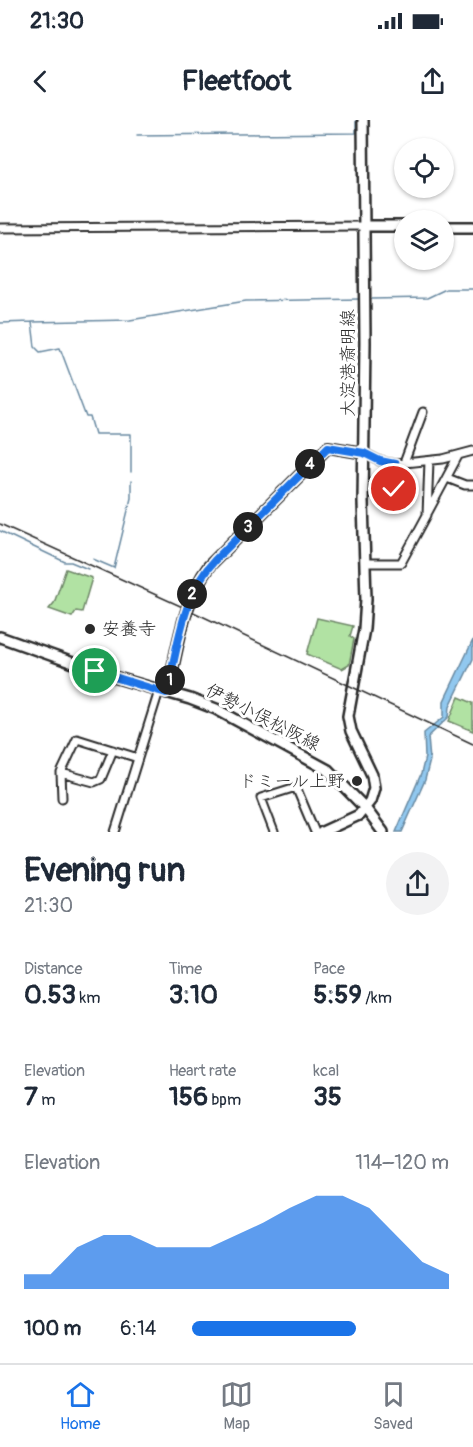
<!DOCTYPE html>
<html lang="en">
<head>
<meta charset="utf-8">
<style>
	body { margin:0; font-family:Pangolin,"Klee One",sans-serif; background:#f2f2f3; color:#1f2937; height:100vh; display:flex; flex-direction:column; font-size:22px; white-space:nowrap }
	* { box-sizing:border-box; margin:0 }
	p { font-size:20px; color:#747a83 }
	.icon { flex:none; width:33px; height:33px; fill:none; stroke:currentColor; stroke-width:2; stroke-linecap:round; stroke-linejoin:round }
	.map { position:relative; height:712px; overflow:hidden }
	.drawer { display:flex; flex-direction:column; background:#fff; flex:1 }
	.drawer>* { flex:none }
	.fabs { position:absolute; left:394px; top:18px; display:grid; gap:12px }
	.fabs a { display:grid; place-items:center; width:60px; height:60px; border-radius:50%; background:#fff; box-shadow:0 2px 4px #0004; font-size:30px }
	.pin { position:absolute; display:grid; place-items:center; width:51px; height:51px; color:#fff; margin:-26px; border:3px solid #fff; border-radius:50%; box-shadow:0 2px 6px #0007 }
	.km { position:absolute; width:30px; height:30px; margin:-15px; border-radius:50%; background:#222; color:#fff; font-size:16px; line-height:30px; text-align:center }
	.round { display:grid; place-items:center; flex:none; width:63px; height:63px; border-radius:32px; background:#f2f2f3 }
	.head { display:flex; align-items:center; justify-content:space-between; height:102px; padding:0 24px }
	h1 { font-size:33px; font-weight:700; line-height:45px }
	.metrics { display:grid; grid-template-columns:repeat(3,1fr); gap:9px; height:102px; padding:6px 24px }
	.metrics div { display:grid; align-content:center }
	.metrics b { font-size:26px; font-weight:700 }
	.metrics small { font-size:16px; font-weight:400 }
	.metrics p { font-size:16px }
	.chart { height:168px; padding:12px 24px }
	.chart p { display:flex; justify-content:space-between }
	.chart svg { width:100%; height:108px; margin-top:6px; fill:#1a73e8; opacity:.7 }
	ul { padding:0 24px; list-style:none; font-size:20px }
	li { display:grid; grid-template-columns:96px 72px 1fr; align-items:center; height:45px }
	li i { height:15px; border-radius:8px; background:#1a73e8 }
	.status { display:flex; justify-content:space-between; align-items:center; height:42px; padding:0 30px; background:#fff; direction:ltr }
	.status svg { height:16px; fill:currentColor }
	header { display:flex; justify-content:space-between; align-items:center; height:78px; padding:0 24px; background:#fff; font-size:27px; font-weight:700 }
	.tabs { display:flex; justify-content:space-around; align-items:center; height:84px; border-top:2px solid #e0e1e3; background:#fff; font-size:16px; color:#747a83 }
	.tabs a { display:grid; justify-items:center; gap:3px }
	.tabs .selected { color:#1a73e8 }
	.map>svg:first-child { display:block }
	.green { fill:#b1e2a3; stroke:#6e8667; stroke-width:1.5 }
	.water { fill:#91c8ef; stroke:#6889a1; stroke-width:1.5 }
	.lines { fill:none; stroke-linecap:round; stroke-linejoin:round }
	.stream { stroke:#6889a1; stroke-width:1.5 }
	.street-casing { stroke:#2b2b2b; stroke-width:11 }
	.secondary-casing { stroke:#2b2b2b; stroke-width:14 }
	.street { stroke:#fff; stroke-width:7 }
	.secondary { stroke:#fff; stroke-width:9 }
	.rail { stroke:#2b2b2b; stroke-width:1.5 }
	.route-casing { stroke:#fff; stroke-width:12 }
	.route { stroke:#1a73e8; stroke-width:8 }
	.poi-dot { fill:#2b2b2b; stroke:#fff; stroke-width:2 }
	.labels { text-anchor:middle; stroke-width:6; stroke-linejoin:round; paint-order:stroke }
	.street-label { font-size:18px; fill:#2b2b2b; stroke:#fff }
	.poi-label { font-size:18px; fill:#2b2b2b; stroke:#fff; text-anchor:start }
</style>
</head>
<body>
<div class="status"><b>21:30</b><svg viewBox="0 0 49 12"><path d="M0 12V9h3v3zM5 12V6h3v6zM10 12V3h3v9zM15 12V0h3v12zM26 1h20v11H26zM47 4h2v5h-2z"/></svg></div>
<header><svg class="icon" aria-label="back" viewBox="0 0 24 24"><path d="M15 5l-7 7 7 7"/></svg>Fleetfoot<svg class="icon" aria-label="share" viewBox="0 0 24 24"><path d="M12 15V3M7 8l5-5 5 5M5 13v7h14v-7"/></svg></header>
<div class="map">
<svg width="473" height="712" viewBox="0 0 473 712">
	<rect width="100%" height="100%" fill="#fff"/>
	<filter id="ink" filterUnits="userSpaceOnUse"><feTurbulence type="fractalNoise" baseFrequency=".0167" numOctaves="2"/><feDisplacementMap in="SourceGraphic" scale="12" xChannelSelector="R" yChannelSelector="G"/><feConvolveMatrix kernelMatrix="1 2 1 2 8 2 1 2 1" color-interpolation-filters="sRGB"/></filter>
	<g filter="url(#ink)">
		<path class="green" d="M66,449L92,458L82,492L76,491L72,497L49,489L54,483Z
			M317,498L353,506L350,516L354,519L349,545L342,549L307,534Z
			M459,577L473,583V611L449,601Z"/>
		<path class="water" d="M473,520V539L450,586L449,597L428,617L430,640L425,660L402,712H396L421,654L425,637L424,613L444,597V581Z"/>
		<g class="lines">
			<path class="stream" d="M137,15L356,13V0
				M371,179L427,178L446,169H473
				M0,203L32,202
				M131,352V314H95L90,297H86L60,228L40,232L35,227L32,202L130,200L246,181L360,179
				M0,411L65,442H71L88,449
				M93,439L114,448L131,378V361"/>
			<defs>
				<path id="street" d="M0,108L364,106
					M364,333L380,341L395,344L443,339L473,331
					M404,343L423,292
					M447,358L465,365H473
					M394,369L395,344
					M428,392L458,336
					M365,443H401L427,395L429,341
					M61,653L94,662L101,659L113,630
					M62,678L61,653L77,619L138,638
					M115,712L159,571
					M274,712L261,678L296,667L315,712"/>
				<path id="secondary" d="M364,106H405
					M444,107H473
					M0,517L107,555L190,579L216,589L328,650L365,688L383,712
					M167,573C178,529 182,483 209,446L328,327L364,333
					M322,712L359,695L370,681L374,668L372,655L351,611L348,596L364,509L366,479L363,382L365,222L363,0"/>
			</defs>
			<use href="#street" class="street-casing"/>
			<use href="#secondary" class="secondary-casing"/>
			<use href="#street" class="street"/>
			<use href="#secondary" class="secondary"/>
			<path class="rail" d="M0,404L187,489L473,624"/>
		</g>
	</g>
	<g class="lines" filter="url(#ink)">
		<defs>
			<path id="route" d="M95,551L166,573C179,527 181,476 215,440L328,327L364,333L380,341L395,344L394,369"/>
		</defs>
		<use href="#route" class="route-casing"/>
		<use href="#route" class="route"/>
	</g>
	<g class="poi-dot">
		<circle cx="90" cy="509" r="6"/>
		<circle cx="357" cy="661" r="6"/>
	</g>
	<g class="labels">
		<g class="street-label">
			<text transform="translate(348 243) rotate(-90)" y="6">大淀港斎明線</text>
			<text transform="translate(263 597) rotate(27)" y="6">伊勢小俣松阪線</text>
		</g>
		<g class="poi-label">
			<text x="102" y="515">安養寺</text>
			<text x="345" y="667" text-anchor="end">ドミール上野</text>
		</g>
	</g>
</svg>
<div class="fabs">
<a><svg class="icon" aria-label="locate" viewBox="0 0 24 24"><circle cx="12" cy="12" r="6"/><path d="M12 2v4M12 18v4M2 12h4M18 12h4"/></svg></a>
<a><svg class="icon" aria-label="layers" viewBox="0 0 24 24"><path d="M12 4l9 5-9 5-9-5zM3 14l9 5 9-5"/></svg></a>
</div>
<div class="pin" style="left:95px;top:551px;background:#1e9e55"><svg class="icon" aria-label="arrive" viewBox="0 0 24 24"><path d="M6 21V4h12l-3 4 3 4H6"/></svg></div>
<div class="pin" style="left:394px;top:369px;background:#d93025"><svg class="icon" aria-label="check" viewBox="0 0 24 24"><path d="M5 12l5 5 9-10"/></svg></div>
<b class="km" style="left:170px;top:560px">1</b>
<b class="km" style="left:192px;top:474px">2</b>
<b class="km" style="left:248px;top:407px">3</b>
<b class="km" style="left:310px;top:344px">4</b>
</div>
<section class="drawer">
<div class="head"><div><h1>Evening run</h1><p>21:30</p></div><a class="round"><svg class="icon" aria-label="share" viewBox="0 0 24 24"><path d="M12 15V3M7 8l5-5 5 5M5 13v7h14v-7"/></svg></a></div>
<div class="metrics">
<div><p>Distance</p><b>0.53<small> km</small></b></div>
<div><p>Time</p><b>3:10</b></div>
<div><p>Pace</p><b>5:59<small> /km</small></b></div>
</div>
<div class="metrics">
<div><p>Elevation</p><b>7<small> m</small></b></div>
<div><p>Heart rate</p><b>156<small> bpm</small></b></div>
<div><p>kcal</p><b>35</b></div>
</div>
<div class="chart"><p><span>Elevation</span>114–120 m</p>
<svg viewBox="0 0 160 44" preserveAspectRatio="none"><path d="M0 44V38L10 38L20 27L30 22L40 22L50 27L60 27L70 27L80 22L90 17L100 11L110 6L120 6L130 11L140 22L150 33L160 38V44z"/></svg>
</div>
<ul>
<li><b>100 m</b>6:14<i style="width:64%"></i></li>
</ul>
</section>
<nav class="tabs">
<a class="selected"><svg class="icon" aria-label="home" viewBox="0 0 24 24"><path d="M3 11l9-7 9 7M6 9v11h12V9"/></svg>Home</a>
<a><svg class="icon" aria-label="map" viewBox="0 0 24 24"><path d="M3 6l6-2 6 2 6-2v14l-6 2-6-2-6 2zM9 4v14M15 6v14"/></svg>Map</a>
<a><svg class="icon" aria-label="saved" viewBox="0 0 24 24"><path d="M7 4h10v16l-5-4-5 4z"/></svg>Saved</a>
</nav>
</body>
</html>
